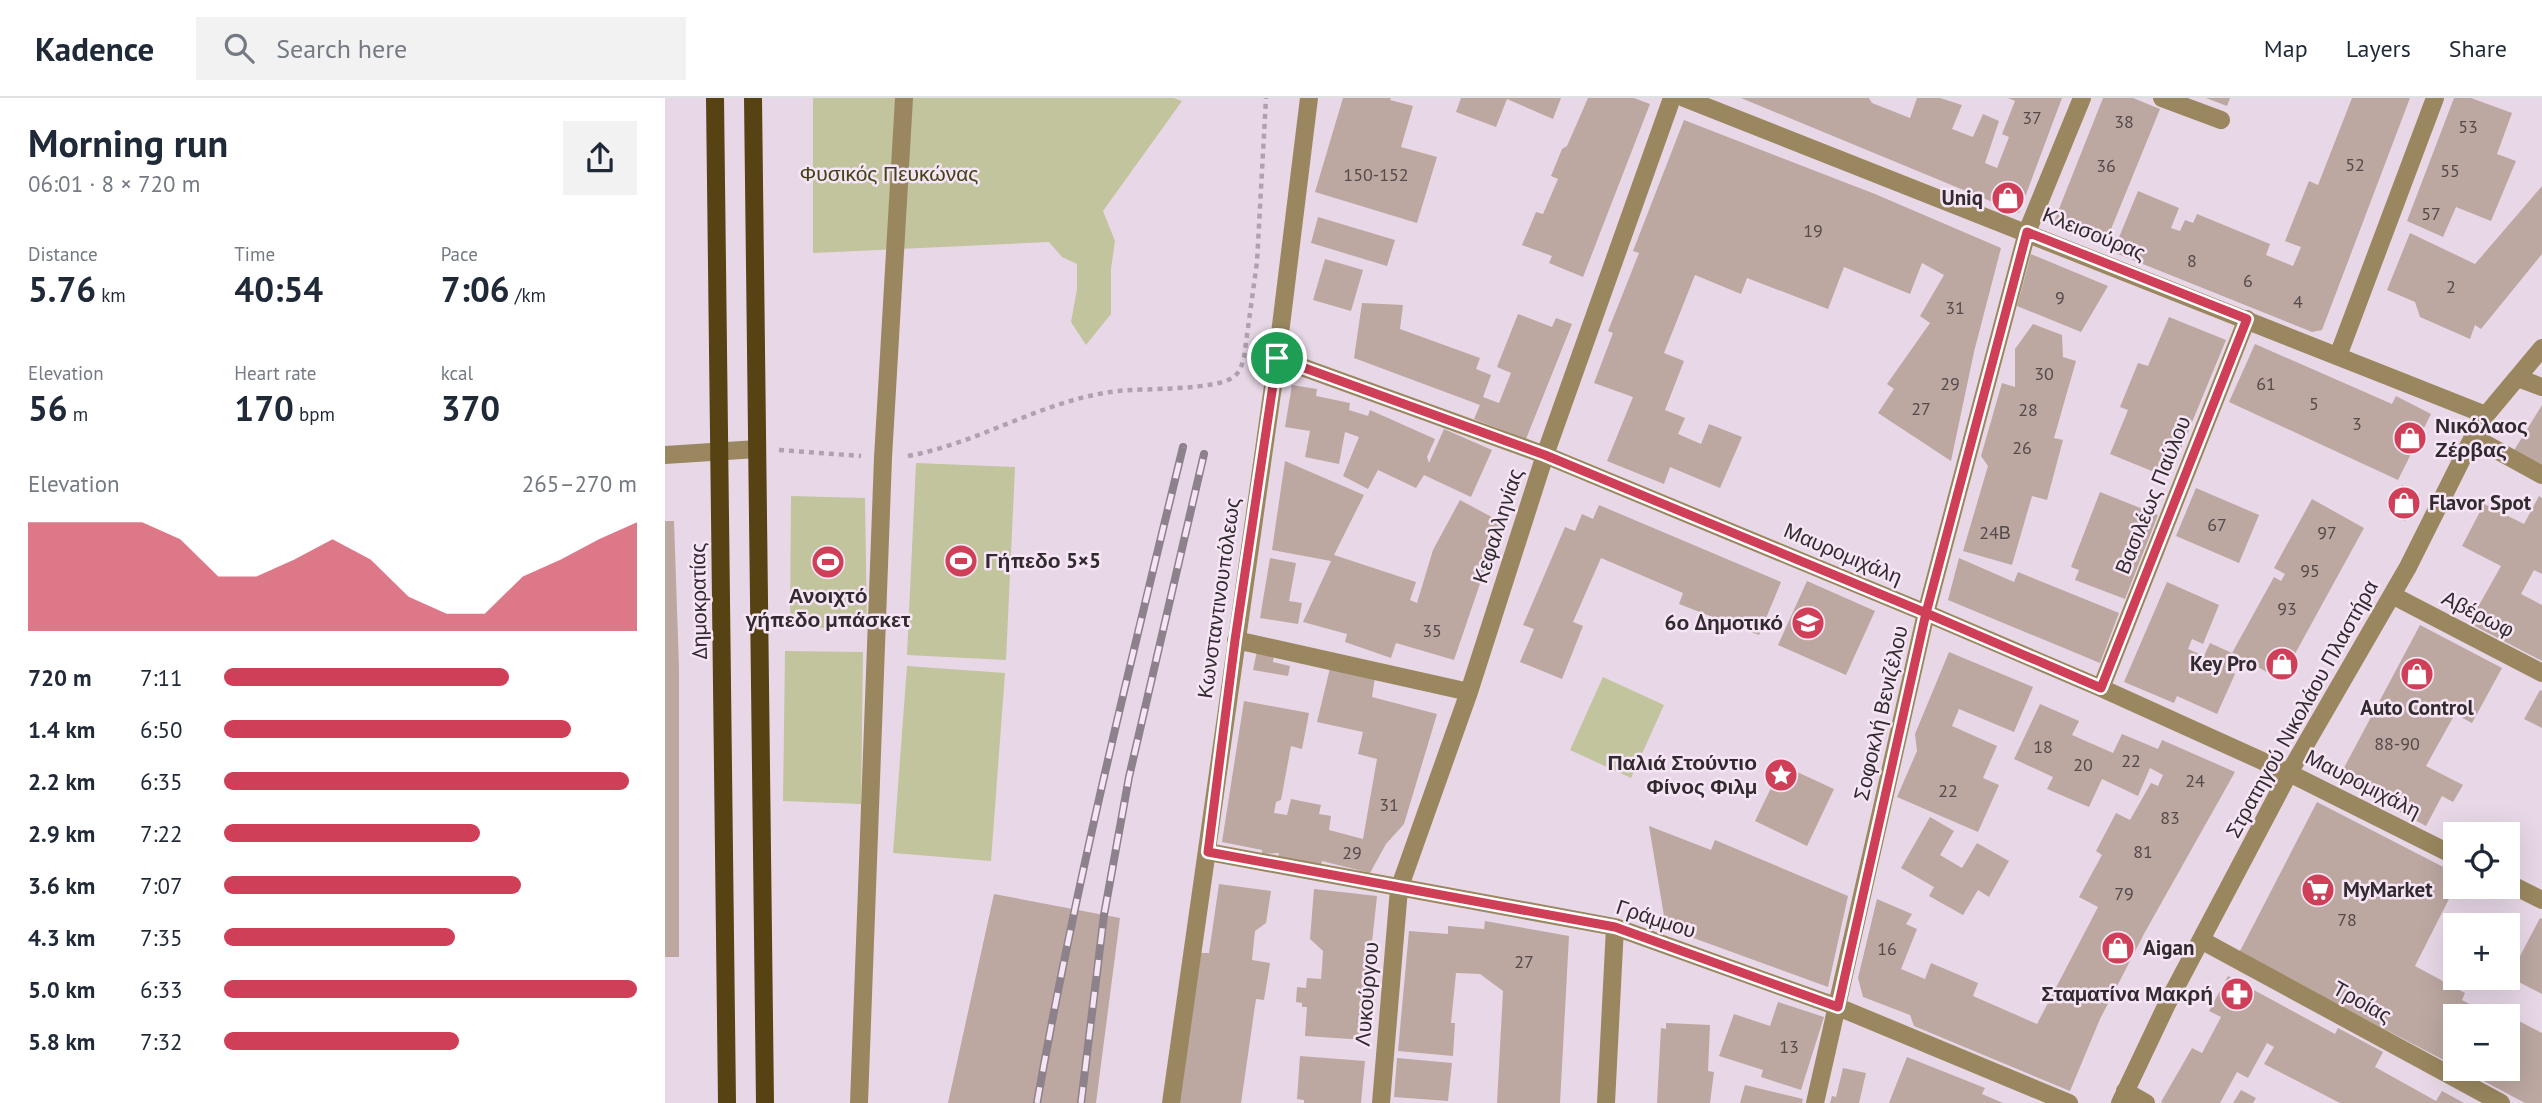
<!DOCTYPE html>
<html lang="en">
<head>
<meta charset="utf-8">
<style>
	body { margin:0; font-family:"PT Sans",sans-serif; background:#f2f2f3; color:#1f2937; height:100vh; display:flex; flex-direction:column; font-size:26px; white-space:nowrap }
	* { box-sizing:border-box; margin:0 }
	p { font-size:23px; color:#747a83 }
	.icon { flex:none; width:38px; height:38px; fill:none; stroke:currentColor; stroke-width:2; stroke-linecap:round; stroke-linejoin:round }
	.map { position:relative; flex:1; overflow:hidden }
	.details { display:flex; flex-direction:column; background:#fff; width:665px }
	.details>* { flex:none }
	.tools { position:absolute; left:1778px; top:724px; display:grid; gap:14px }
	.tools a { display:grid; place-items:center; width:77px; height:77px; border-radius:0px; background:#fff; box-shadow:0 7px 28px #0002; font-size:35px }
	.pin { position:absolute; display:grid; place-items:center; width:60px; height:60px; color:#fff; margin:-30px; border:4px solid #fff; border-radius:50%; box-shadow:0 2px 7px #0007 }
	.round { display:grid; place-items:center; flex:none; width:74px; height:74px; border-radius:0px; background:#f2f2f3 }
	.summary { display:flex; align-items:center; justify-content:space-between; height:119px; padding:0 28px }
	h1 { font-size:38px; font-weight:700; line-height:52px }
	.figures { display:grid; grid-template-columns:repeat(3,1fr); gap:10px; height:119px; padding:7px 28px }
	.figures div { display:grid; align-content:center }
	.figures b { font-size:35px; font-weight:700 }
	.figures small { font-size:19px; font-weight:400 }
	.figures p { font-size:19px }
	.chart { height:196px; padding:14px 28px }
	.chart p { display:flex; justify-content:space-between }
	.chart svg { width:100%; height:126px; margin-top:7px; fill:#d03f58; opacity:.7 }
	ul { padding:0 28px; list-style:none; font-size:23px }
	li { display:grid; grid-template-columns:112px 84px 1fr; align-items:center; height:52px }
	li i { height:18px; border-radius:9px; background:#d03f58 }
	header { display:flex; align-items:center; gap:42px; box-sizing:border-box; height:98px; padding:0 35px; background:#fff; border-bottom:2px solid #e0e1e3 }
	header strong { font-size:33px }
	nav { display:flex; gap:38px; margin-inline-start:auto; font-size:24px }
	.search { width:490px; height:63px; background:#f2f2f3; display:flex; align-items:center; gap:18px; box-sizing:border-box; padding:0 24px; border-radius:0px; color:#747a83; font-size:26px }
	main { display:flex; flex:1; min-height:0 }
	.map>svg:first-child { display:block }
	.green { fill:#c1c49d }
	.building { fill:#bca7a1 }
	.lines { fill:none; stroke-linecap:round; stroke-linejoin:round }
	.path { stroke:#afa2ae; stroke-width:4.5; stroke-dasharray:5 5; stroke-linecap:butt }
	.minor { stroke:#9a875f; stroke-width:18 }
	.major { stroke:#564212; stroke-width:18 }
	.rail-casing { stroke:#8d828c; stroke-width:8 }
	.rail { stroke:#f6e5f4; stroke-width:5; stroke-dasharray:16; stroke-linecap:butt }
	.route-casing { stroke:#fff; stroke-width:14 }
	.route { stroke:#d03f58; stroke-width:9 }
	.labels { text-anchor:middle; stroke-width:5; stroke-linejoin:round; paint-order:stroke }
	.number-label { font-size:18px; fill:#544a4c }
	.park-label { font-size:21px; fill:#424318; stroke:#f6e5f4 }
	.poi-label { font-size:21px; font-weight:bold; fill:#312b30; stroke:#f6e5f4; text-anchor:end }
	.street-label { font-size:21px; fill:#312b30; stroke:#f6e5f4 }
</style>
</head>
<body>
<header>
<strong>Kadence</strong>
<div class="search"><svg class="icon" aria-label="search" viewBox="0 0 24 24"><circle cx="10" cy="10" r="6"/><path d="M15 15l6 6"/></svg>Search here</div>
<nav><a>Map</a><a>Layers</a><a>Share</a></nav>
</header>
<main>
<section class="details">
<div class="summary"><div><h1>Morning run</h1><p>06:01 · 8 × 720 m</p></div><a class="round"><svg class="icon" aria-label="share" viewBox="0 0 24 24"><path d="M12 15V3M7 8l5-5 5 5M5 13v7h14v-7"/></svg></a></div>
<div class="figures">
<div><p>Distance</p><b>5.76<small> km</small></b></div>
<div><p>Time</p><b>40:54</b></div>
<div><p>Pace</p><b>7:06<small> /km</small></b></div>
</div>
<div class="figures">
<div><p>Elevation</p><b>56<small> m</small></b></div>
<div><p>Heart rate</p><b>170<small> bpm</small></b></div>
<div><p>kcal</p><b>370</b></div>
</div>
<div class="chart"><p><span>Elevation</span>265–270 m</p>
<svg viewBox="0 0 160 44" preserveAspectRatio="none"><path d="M0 44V6L10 6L20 6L30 6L40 12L50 25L60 25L70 19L80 12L90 19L100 32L110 38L120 38L130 25L140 19L150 12L160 6V44z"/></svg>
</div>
<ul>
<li><b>720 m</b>7:11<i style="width:69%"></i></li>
<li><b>1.4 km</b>6:50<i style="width:84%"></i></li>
<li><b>2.2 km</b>6:35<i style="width:98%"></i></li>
<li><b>2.9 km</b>7:22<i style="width:62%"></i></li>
<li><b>3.6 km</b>7:07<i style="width:72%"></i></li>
<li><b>4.3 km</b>7:35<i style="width:56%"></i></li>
<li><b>5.0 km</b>6:33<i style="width:100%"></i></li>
<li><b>5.8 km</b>7:32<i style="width:57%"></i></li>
</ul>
</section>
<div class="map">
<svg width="1877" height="1005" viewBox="0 0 1877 1005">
	<rect width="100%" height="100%" fill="#e8d8e7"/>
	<path class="green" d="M148,0H509L517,3L438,113L450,143L446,171V216L421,247L406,224L412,191V166L397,159L384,144L148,155Z
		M251,365L350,369L341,562L242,557Z
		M126,398L200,400L202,531L125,529Z
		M120,553L198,554L196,706L118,703Z
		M242,568L340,575L326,763L228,755Z
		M938,579L999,607L966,680L905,652Z"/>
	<path class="building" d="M678,0H726L725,2L748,8L736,49L772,59L752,125L650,94Z
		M796,0H896L888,21L842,1L831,29L791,14Z
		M923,0H969L985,6L918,179L884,165L887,158L857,147L871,114L878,116L893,81L886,78L897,51L902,48Z
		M1076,0H1204L1207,5L1245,20L1252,0H1275L1297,7L1287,31L1308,39L1318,16L1334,23L1320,65L1332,70L1344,39L1337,36L1350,3L1343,0H1397L1354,115Z
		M1438,0H1468L1495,11L1440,146L1388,126Z
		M1541,0H1565L1562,8Z
		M1687,0H1745L1657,232L1647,234L1448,154L1473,93L1514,110L1506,130L1515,133L1520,122L1528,125L1532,116L1605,146L1601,157L1628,168L1636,149L1620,143L1644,83L1653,87Z
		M1789,0H1806L1847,15L1832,56L1851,63L1826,123L1791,109L1778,139L1742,123Z
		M1019,22L1210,96L1336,150L1309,254L1286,363L1213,315L1229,291L1222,286L1265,225L1255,218L1279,177L1257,165L1245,196L1179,169L1163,211L1082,180L1076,196L1030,177L999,255L1019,263L1000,312L1020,320L1013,336L1036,346L1044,326L1077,339L1055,390L1005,369L999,386L942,363L968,299L929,285L948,235L943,233L974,155L968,153Z
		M1877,88V156L1816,231L1810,227L1805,241L1755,219L1750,204L1722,192L1745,135L1810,166Z
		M653,119L730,142L722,168L646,145Z
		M1366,156L1443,188L1416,234L1352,208Z
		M660,161L698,172L686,213L648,202Z
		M697,205L738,207L735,231L815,260L811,271L826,277L818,299L834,305L846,275L832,269L853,216L887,229L891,220L907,226L861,341L809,321L815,307L689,260Z
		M1504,219L1561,242L1504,380L1445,356L1463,312L1455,309L1473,265L1483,268Z
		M1368,226L1397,237L1398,259L1411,263L1389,340L1398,342L1382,402L1367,398L1347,467L1298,453L1323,368L1316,358L1337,285L1350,289V251Z
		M1590,246L1727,306L1731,298L1766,316L1733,382L1564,304Z
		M627,287L652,291L651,298L685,305L684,312L703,318L705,312L770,341L762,359L764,365L779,331L827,352L806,399L759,377L751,390L713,372L703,391L678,378L694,339L680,334L674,366L640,359L645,333L620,329Z
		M1877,307V368L1848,354Z
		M620,363L699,397L669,457L751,484L745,502L752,505L768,452L795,402L836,424L789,562L731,545L726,560L680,544L682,536L638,524L666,463L607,452Z
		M1737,387L1755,397L1740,423L1723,413Z
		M1531,390L1594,417L1574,465L1511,438Z
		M1435,394L1493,417L1460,501L1410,482L1414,472L1406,469Z
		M1874,398L1877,400V476L1869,472L1856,496L1877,507V563L1804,525L1836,468L1797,448L1819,406L1859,426Z
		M1647,401L1699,430L1620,574L1615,571L1611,579L1567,555L1609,479L1616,483L1620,476L1609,470Z
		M934,407L1116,484L1094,537L1014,506L1018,495L936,460L908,524L918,528L897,581L855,564L869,531L858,527L900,429L910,433L917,416L928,421Z
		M0,423H9L14,569V859H0Z
		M605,460L631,465L624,503L637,505L633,526L595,520Z
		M1294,460L1349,484L1353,474L1454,515L1435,565L1283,502Z
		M1142,483L1210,513L1181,577L1113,547Z
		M1502,484L1554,507L1538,546L1527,541L1523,551L1539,558L1545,545L1567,555L1560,571L1570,576L1552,616L1512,598L1509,605L1459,584Z
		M1755,527L1837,570L1807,625L1790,616L1761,668L1798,687L1788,704L1777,698L1761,728L1673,681Z
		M592,553L609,557L608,564L625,568L623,578L588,572Z
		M1284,554L1368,589L1349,634L1294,611L1287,628L1332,648L1318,680L1334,687L1313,734L1232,699L1252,653L1250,636Z
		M665,570L710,579L707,599L772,616L739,726L721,746L705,775L657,763L656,768L613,759L614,755L597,756V752L557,744L579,603L644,615L637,651L626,648L616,702L611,704L609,715L622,717L626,701L656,707L654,716L666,718L664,732L698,741L712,661L693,656L698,634L652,624Z
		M1875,592L1877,593V630L1859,621Z
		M1375,606L1414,623L1407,637L1448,655L1457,636L1493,651L1497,642L1570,674L1480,834L1435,921L1405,993L1249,928L1245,917L1198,899L1193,880L1212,801L1247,816L1241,826L1252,831L1236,871L1260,881L1266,865L1313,885L1308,898L1372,926L1433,809L1414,799L1437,757L1431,753L1451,715L1465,722L1486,685L1493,688L1498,677L1485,670L1473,698L1437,681L1424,709L1382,691L1388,679L1349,661Z
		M1117,667L1169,691L1142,748L1090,723Z
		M1652,704L1790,775V789L1750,868L1800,895L1797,902L1829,919H1790V968L1574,855Z
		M1265,719L1289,733L1275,757L1297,770L1312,745L1344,763L1324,799L1313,792L1298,817L1264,798L1269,789L1236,770Z
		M984,728L1046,752L1050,742L1183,798L1163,889L1001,830Z
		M554,786L606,793L601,825L590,833L587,862L605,865L599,902L591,901L576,1005H514L536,855H544Z
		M649,791L712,798L704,872L700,942L640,938L642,909H637V905L631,904L632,889L641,890L642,880L656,881L657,869L658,853L645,841Z
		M329,796L455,820L431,1005H283Z
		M1875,820L1877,821V896L1844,879Z
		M820,823L904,838L895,1005H832L838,893L815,876L791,875L786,925H790L788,958L733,953L744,833L783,836V828L819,831Z
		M1563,878L1670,936L1673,930L1718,954L1710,969L1771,1003L1777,993L1799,1005H1675L1599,966L1609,949L1602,945L1583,980L1572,974L1555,1005H1498L1496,1004L1527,950L1537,955L1556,919L1544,913Z
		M1113,904L1159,919L1136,992L1096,979L1098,972L1054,958L1069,916L1105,928Z
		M1846,919L1877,935V1005H1860L1796,971H1843V925Z
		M1001,925L1045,927L1043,973L1049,974L1045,1005H992L996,930L1001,931Z
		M635,958L700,963L696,1005H639V1002L632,1001Z
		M1242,959L1320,990L1317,996L1338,1005H1224Z
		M732,960L787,965L783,1003L729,999Z
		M1178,970L1201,975L1194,1005H1165L1167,998L1171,999Z
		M1080,987L1138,1001L1137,1005H1075Z
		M1576,992L1591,1000L1588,1005H1568Z"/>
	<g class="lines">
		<path class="path" d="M114,352L196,358
			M243,358C315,345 380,301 453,293C479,290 552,293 570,278C576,272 577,266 579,259L592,164L601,0"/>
		<path class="minor" d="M1019,0L1821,317
			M1497,0L1556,22
			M1673,258L1770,0
			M612,260L880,357L1261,515L1436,590L1624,675L1790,758
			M1853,280L1877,289
			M1808,339L1877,377
			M0,357L92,351
			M1727,497L1877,575
			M571,542L804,594
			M1436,590L1582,221
			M543,754L950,829L1173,909L1404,1005
			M1843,785L1877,802
			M1536,842L1836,1005
			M1460,993L1481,1005
			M194,1005L218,360L239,0
			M506,1005L612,260L644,0
			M716,1005L734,791L804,594L880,357L1007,0
			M941,1005L950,829
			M1150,1005L1261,515L1362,134L1417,0
			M1455,1005L1502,906L1624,675L1743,469L1808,339L1821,317L1877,250"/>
		<path class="major" d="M50,0L62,1005
			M88,0L100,1005"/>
		<defs>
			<path id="rail" d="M372,1005C411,784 465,567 518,349
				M416,1005L439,817L464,679L539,356"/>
		</defs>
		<use href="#rail" class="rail-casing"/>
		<use href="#rail" class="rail"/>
	</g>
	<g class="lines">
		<defs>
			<path id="route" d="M612,260L570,542L543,754L950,829L1173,909L1261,515L1436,590L1582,221L1362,134L1261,515L880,357L612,260"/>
		</defs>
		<use href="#route" class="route-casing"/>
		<use href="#route" class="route"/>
	</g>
	<defs>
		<symbol id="shop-disc" viewBox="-11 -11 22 22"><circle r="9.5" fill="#d03f58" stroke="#f6e5f4"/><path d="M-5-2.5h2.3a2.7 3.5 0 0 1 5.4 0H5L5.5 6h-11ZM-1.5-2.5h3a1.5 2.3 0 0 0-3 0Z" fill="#fff"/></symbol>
		<symbol id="stadium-disc" viewBox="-11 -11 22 22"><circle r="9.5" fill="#d03f58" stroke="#f6e5f4"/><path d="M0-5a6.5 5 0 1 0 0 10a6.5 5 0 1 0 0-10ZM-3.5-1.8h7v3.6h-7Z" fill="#fff"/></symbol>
		<symbol id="school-disc" viewBox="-11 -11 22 22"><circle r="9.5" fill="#d03f58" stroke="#f6e5f4"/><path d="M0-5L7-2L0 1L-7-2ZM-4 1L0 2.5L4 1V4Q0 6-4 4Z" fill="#fff"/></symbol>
		<symbol id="sight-disc" viewBox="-11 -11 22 22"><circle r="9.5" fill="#d03f58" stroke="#f6e5f4"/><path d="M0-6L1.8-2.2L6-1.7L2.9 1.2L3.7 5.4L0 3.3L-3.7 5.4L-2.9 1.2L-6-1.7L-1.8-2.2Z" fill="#fff"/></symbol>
		<symbol id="supermarket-disc" viewBox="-11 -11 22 22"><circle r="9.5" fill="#d03f58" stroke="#f6e5f4"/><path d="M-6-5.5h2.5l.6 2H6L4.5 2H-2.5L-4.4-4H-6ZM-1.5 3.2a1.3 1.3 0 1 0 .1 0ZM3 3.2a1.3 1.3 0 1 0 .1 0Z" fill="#fff"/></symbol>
		<symbol id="pharmacy-disc" viewBox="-11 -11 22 22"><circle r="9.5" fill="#d03f58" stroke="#f6e5f4"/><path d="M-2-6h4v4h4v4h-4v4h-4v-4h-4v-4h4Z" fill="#fff"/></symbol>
	</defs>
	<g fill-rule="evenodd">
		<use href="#shop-disc" x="1324" y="81" width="38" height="38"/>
		<use href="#shop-disc" x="1726" y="321" width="38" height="38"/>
		<use href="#shop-disc" x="1720" y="386" width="38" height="38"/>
		<use href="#stadium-disc" x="277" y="444" width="38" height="38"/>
		<use href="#stadium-disc" x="144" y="445" width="38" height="38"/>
		<use href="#school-disc" x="1124" y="506" width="38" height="38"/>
		<use href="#shop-disc" x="1598" y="547" width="38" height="38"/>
		<use href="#shop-disc" x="1733" y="557" width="38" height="38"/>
		<use href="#sight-disc" x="1097" y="658" width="38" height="38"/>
		<use href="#supermarket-disc" x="1634" y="773" width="38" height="38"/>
		<use href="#shop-disc" x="1434" y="831" width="38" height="38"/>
		<use href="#pharmacy-disc" x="1553" y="877" width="38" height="38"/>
	</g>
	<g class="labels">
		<g class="number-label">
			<text x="1367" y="26">37</text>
			<text x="1459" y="30">38</text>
			<text x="1803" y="35">53</text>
			<text x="1690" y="73">52</text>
			<text x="1441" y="74">36</text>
			<text x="1785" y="79">55</text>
			<text x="711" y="83">150-152</text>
			<text x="1766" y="122">57</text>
			<text x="1148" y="139">19</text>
			<text x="1527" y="169">8</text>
			<text x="1583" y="189">6</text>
			<text x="1786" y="195">2</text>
			<text x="1395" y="206">9</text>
			<text x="1633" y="210">4</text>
			<text x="1290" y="216">31</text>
			<text x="1379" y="282">30</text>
			<text x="1285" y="292">29</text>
			<text x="1601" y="292">61</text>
			<text x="1649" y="312">5</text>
			<text x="1256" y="317">27</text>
			<text x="1363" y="318">28</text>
			<text x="1692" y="332">3</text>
			<text x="1357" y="356">26</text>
			<text x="1552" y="433">67</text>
			<text x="1330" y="441">24Β</text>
			<text x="1662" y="441">97</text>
			<text x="1645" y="479">95</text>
			<text x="1622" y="517">93</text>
			<text x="767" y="539">35</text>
			<text x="1732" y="652">88-90</text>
			<text x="1378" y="655">18</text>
			<text x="1466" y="669">22</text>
			<text x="1418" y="673">20</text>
			<text x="1530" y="689">24</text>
			<text x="1283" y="699">22</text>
			<text x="724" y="713">31</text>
			<text x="1505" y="726">83</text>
			<text x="1478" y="760">81</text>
			<text x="687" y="761">29</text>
			<text x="1459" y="802">79</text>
			<text x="1682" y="828">78</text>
			<text x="1222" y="857">16</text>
			<text x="859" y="870">27</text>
			<text x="1124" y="955">13</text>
		</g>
		<g class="park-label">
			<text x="224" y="83">Φυσικός Πευκώνας</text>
		</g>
		<g class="poi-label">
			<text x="1318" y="107">Uniq</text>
			<text x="1770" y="335" text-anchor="start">Νικόλαος<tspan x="1770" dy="24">Ζέρβας</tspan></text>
			<text x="1764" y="412" text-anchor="start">Flavor Spot</text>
			<text x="320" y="470" text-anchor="start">Γήπεδο 5×5</text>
			<text x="163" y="505" text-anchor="middle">Ανοιχτό<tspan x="163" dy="24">γήπεδο μπάσκετ</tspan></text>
			<text x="1118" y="532">6ο Δημοτικό</text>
			<text x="1592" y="573">Key Pro</text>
			<text x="1752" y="617" text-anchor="middle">Auto Control</text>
			<text x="1092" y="672">Παλιά Στούντιο<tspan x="1092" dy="24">Φίνος Φιλμ</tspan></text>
			<text x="1678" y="799" text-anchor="start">MyMarket</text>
			<text x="1478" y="857" text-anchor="start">Aigan</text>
			<text x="1548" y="903">Σταματίνα Μακρή</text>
		</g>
		<g class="street-label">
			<text transform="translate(1429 136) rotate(22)" y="7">Κλεισούρας</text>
			<text transform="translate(1488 397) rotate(-68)" y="7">Βασιλέως Παύλου</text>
			<text transform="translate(833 428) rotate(-72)" y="7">Κεφαλληνίας</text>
			<text transform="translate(1178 456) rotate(23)" y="7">Μαυρομιχάλη</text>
			<text transform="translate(554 500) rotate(-82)" y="7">Κωνσταντινουπόλεως</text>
			<text transform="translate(34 503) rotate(-91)" y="7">Δημοκρατίας</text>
			<text transform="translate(1813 516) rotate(27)" y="7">Αβέρωφ</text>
			<text transform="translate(1637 611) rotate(-61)" y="7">Στρατηγού Νικολάου Πλαστήρα</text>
			<text transform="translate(1216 615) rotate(-77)" y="7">Σοφοκλή Βενιζέλου</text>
			<text transform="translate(1698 686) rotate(27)" y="7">Μαυρομιχάλη</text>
			<text transform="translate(991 821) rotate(18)" y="7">Γράμμου</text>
			<text transform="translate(702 896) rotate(-85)" y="7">Λυκούργου</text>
			<text transform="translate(1697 904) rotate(29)" y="7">Τροίας</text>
		</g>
	</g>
</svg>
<div class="tools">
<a><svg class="icon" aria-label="locate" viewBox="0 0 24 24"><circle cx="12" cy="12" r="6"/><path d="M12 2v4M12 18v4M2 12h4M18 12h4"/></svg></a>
<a>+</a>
<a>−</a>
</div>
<div class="pin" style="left:612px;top:260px;background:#1e9e55"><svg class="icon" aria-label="arrive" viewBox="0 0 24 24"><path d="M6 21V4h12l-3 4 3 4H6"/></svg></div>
</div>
</main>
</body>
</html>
